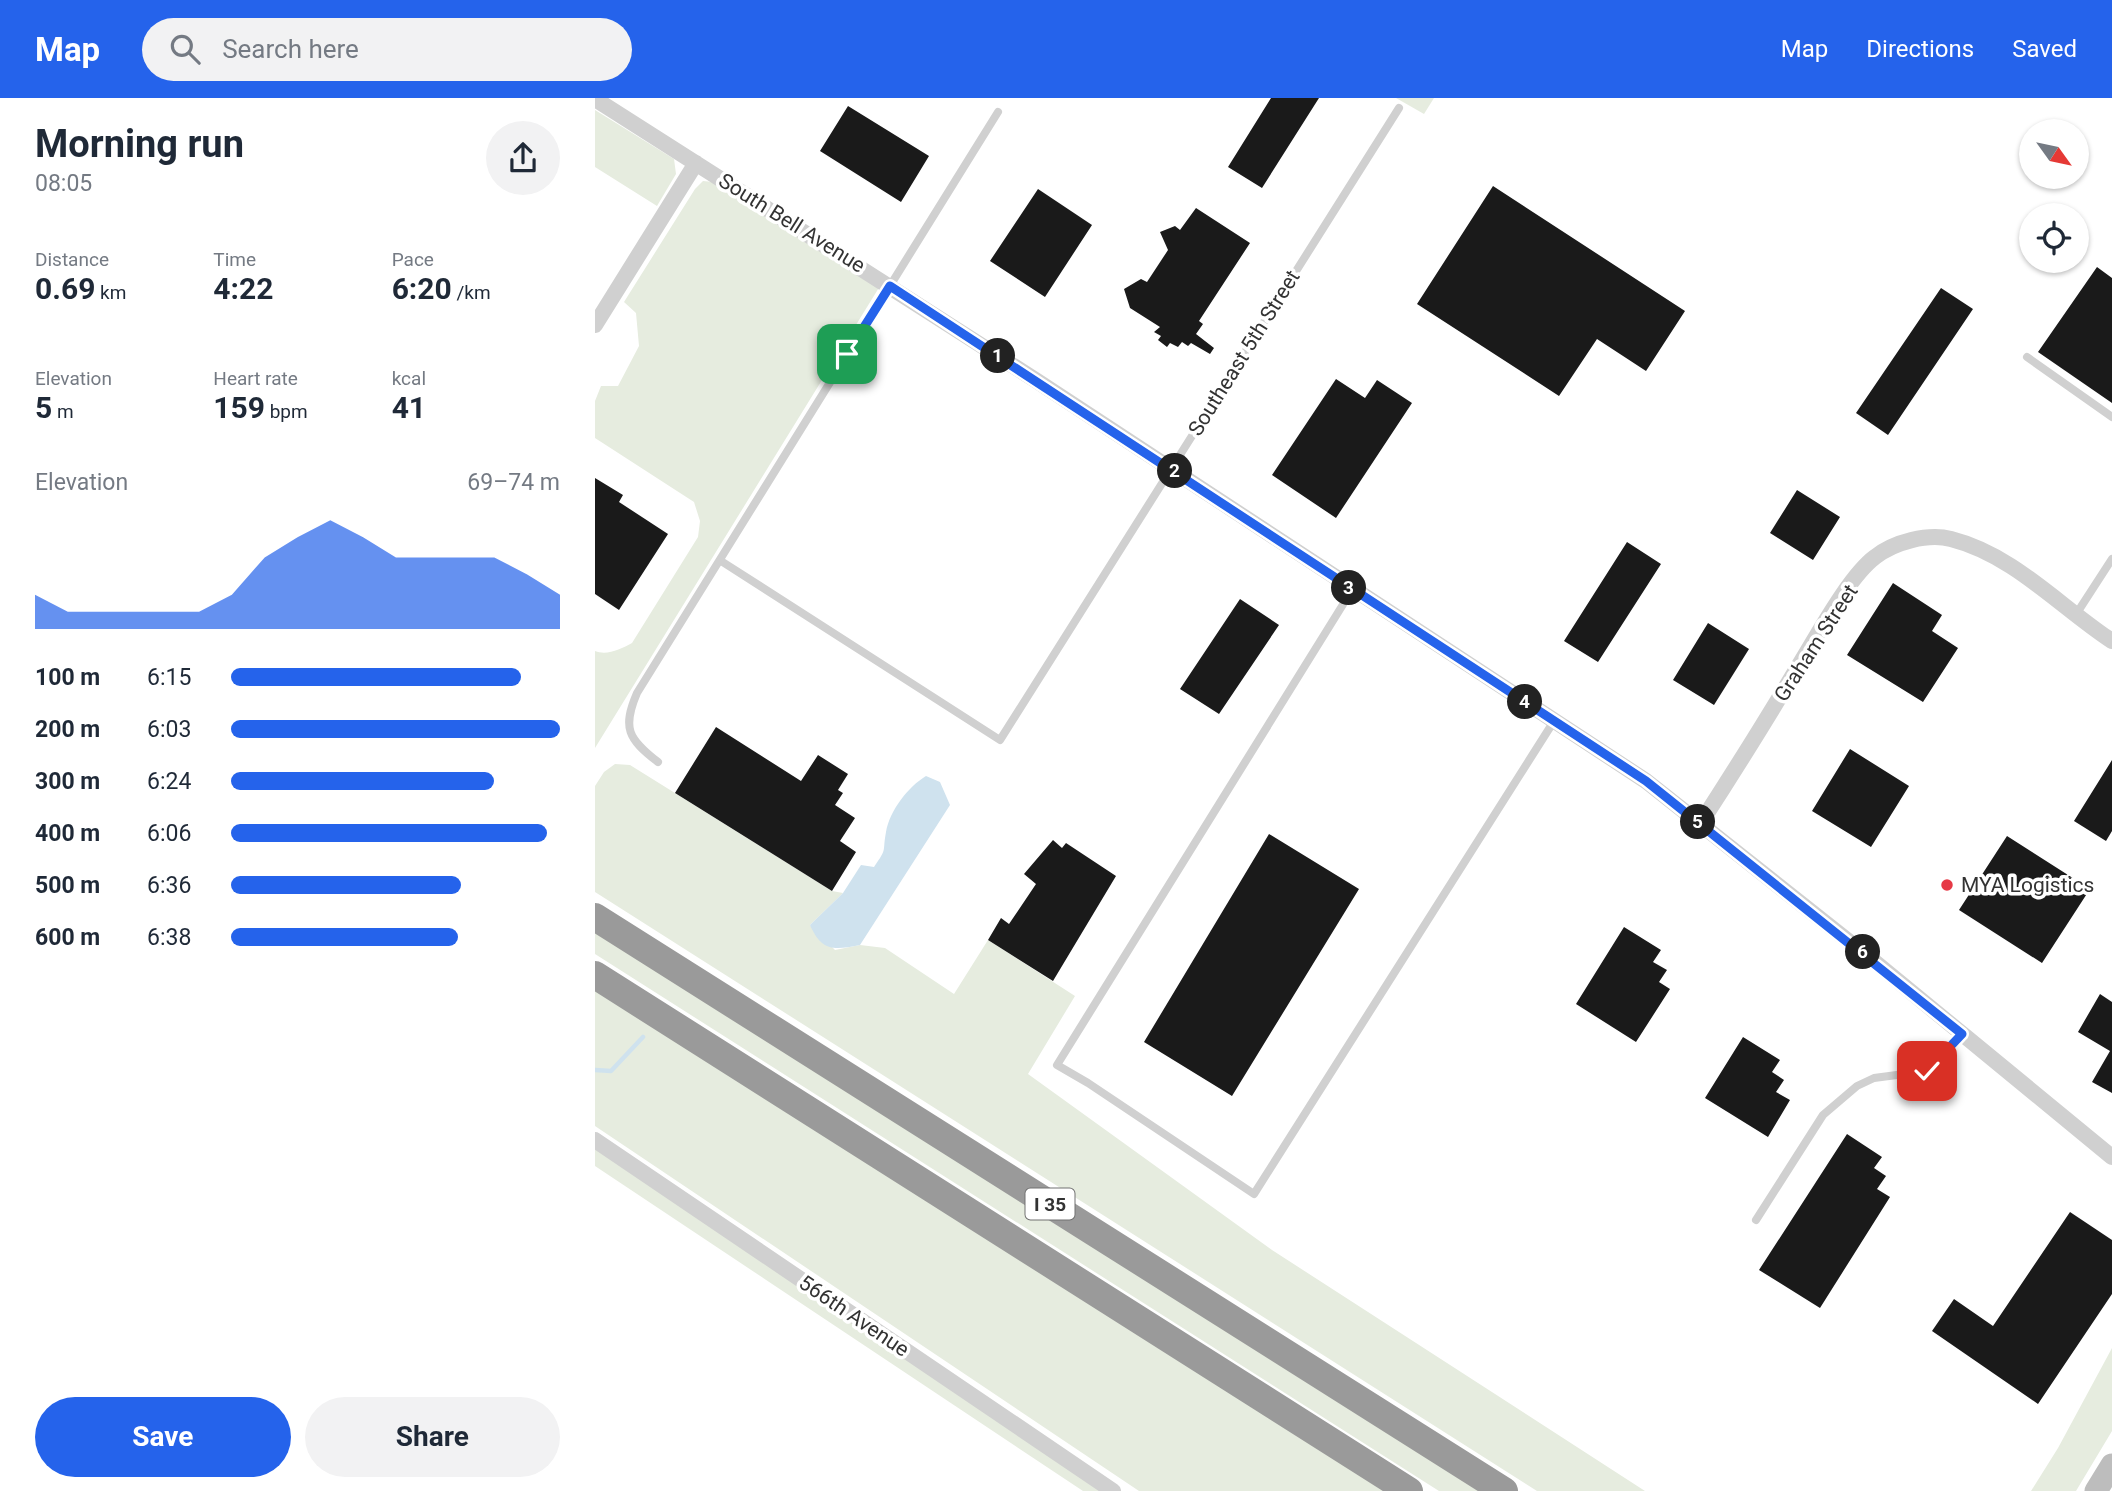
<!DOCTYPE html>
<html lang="en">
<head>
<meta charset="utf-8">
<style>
	body { margin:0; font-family:Roboto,sans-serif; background:#f2f2f3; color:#1f2937; height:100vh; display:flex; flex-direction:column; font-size:26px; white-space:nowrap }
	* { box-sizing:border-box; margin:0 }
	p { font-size:23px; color:#747a83 }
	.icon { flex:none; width:38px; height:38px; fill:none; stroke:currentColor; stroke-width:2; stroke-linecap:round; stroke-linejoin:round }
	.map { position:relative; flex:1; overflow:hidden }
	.side { display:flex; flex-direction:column; background:#fff; width:595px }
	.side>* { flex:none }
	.needle { width:46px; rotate:123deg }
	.buttons { position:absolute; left:1424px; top:21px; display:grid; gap:14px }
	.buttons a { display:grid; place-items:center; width:70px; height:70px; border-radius:50%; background:#fff; box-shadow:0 2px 5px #0004; font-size:35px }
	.pin { position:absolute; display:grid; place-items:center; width:60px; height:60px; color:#fff; margin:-30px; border-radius:14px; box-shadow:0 4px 10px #0006 }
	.km { position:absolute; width:35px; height:35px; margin:-18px; border-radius:50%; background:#222; color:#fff; font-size:19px; line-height:35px; text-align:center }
	.round { display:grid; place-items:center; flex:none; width:74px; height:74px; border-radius:37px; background:#f2f2f3 }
	.head { display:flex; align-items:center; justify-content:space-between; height:119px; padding:0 35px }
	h1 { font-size:38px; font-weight:700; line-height:52px }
	.stats { display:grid; grid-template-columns:repeat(3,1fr); gap:10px; height:119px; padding:7px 35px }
	.stats div { display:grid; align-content:center }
	.stats b { font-size:30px; font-weight:700 }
	.stats small { font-size:19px; font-weight:400 }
	.stats p { font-size:19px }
	.chart { height:196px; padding:14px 35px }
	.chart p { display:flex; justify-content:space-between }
	.chart svg { width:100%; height:126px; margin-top:7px; fill:#2563eb; opacity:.7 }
	.primary-button { display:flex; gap:14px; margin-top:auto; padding:14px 35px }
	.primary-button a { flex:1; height:80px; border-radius:42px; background:#2563eb; color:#fff; font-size:28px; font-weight:700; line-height:80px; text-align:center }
	.primary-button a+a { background:#f2f2f3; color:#1f2937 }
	ul { padding:0 35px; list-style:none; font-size:23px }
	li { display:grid; grid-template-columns:112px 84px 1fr; align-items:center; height:52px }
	li i { height:18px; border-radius:9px; background:#2563eb }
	header { display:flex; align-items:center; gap:42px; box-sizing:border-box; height:98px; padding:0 35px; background:#2563eb; color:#fff }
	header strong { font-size:33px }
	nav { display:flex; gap:38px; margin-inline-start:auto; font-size:24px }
	.search { width:490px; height:63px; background:#f2f2f3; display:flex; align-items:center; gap:18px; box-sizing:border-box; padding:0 24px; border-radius:38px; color:#747a83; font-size:26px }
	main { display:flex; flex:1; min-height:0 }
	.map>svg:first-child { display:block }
	.green { fill:#e6ecdf }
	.water { fill:#cfe2ee }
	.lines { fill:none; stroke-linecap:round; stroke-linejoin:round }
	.stream { stroke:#cfe2ee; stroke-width:4.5 }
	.building { fill:#1a1a1a }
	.service { stroke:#d0d0d0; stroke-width:8 }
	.minor { stroke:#d0d0d0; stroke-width:16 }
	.secondary { stroke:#bdbdbd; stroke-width:23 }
	.motorway { stroke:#9a9a9a; stroke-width:28 }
	.route-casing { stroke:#fff; stroke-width:14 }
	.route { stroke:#2563eb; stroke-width:9 }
	.poi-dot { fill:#e63946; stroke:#fff; stroke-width:2.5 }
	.labels { text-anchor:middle; stroke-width:7; stroke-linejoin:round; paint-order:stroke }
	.shield { fill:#fff; stroke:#707070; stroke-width:2 }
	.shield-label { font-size:19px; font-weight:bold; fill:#333 }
	.street-label { font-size:21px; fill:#333; stroke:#fff }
	.poi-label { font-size:21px; fill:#333; stroke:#fff; text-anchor:start }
</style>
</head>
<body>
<header>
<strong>Map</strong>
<div class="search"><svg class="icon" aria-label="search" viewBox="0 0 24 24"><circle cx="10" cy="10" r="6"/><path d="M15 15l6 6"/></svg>Search here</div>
<nav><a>Map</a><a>Directions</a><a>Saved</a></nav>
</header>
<main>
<section class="side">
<div class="head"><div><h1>Morning run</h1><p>08:05</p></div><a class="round"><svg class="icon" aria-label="share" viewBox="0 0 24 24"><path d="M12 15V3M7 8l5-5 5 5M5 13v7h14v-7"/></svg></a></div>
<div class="stats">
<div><p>Distance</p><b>0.69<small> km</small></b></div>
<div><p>Time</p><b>4:22</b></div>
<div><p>Pace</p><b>6:20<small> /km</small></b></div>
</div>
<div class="stats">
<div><p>Elevation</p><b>5<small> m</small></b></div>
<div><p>Heart rate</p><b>159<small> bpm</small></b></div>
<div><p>kcal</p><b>41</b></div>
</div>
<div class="chart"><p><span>Elevation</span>69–74 m</p>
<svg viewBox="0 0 160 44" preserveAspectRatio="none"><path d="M0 44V32L10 38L20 38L30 38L40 38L50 38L60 32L70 19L80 12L90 6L100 12L110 19L120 19L130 19L140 19L150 25L160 32V44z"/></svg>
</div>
<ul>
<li><b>100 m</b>6:15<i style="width:88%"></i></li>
<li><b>200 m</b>6:03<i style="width:100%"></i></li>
<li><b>300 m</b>6:24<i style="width:80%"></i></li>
<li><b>400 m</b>6:06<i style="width:96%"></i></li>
<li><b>500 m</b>6:36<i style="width:70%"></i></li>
<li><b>600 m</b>6:38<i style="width:69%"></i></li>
</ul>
<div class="primary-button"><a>Save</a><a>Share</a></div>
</section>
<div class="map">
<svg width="1517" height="1393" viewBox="0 0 1517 1393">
	<rect width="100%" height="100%" fill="#fff"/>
	<path class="green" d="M801,0H839L829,16Z
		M0,12L79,61L81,76L62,108L0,69Z
		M108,83L118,84L285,188L0,650V553C12,558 26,551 37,545L103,439L105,423L99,404L0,340V303L6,288H23L44,248L41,215L29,204L100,91Z
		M20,666L35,667L237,793L248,795L215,827L240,852L265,847L290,850L359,896L393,842L480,898L433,976L677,1152L1050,1393H942L0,794V688L9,674Z
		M0,827L887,1393H844L0,856Z
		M0,890L791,1393H544L0,1028Z
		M0,1050L513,1393H488L0,1068Z
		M1517,1250V1333L1481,1393H1436L1463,1350Z"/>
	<path class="water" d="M331,678L345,684L355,707L265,847C239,852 227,854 215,827L248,795L266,767L279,769C293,749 287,755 291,734C295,712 313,689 331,678Z"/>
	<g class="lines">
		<path class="stream" d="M0,972L16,973L48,939"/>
	</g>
	<path class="building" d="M676,0H724L667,90L633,69Z
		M253,8L334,58L306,104L225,53Z
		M898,88L1090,213L1051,273L1002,241L964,298L822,206Z
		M443,91L497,127L450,199L395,163Z
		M601,110L655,145L604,223L608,226L601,236L619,250L615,256L596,245L593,248L587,244L583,249L575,245L572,249L563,242L566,238L559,234L565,229L535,210L529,191L546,181L552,184L573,152L565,134L580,128L585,132Z
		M1502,169L1517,180V305L1443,254Z
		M1346,190L1378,211L1293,337L1261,315Z
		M741,281L770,300L782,282L817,305L741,420L677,377Z
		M0,380L28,397L24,404L73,436L24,512L0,496Z
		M1202,392L1245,419L1218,462L1175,435Z
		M1032,444L1066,466L1003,564L969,543Z
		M1298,485L1347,517L1337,533L1363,550L1328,604L1252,557Z
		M645,501L684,527L624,616L585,591Z
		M1113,525L1154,551L1119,607L1078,582Z
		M121,629L206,683L223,657L253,676L243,692L248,695L240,707L260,720L245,743L261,754L237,793L80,695Z
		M1255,651L1314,688L1276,749L1217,713Z
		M1517,662V733L1511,743L1479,723Z
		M674,736L764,791L637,998L549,944Z
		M1412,738L1495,791L1447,865L1364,812Z
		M458,742L467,750L471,745L521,778L458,883L393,842L406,820L414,826L441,786L429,776Z
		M1029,829L1066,852L1058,864L1072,872L1064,884L1075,891L1041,944L981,906Z
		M1505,896L1517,904V995L1497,984L1515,953L1483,934Z
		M1148,939L1185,962L1177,974L1189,982L1181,994L1195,1002L1173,1039L1110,1000Z
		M1252,1036L1287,1059L1279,1070L1291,1078L1282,1091L1295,1099L1225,1210L1164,1172Z
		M1475,1114L1517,1142V1196L1443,1306L1337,1233L1359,1201L1398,1228Z"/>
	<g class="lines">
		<path class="service" d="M1432,259L1517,319
			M126,463L405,642L804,10
			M757,492L462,967L493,985L659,1096L959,623
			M1480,518L1517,461
			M63,664C33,641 27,630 42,595L403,14
			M1161,1122L1228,1017L1262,988L1279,980L1332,973L1367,936"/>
		<path class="minor" d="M0,1L442,283L1051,683L1281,865L1517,1059
			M0,227L101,65
			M1105,726C1138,675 1170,624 1201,572C1220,542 1253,479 1280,459C1299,444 1333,435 1356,441C1419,457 1465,509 1517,543
			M0,1042L518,1393"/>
		<path class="secondary" d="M1501,1393L1517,1367"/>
		<path class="motorway" d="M0,819L909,1393
			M0,877L814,1393"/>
	</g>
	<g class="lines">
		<defs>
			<path id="route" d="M252,256L295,188L1051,683L1367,936L1332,973"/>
		</defs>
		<use href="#route" class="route-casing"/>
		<use href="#route" class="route"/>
	</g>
	<circle class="poi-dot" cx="1352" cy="787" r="7"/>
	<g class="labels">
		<rect class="shield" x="430.5" y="1090.5" width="49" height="31" rx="5"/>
		<g class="shield-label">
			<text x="455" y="1113">I 35</text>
		</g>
		<g class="street-label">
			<text transform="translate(197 125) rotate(32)" y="7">South Bell Avenue</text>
			<text transform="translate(649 255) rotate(-58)" y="7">Southeast 5th Street</text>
			<text transform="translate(1221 545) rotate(-57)" y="7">Graham Street</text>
			<text transform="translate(259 1218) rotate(34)" y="7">566th Avenue</text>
		</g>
		<g class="poi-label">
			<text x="1366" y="794">MYA Logistics</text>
		</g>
	</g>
</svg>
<div class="buttons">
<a><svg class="needle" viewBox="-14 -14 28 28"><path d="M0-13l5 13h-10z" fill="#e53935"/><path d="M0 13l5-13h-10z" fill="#747a83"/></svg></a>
<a><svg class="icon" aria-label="locate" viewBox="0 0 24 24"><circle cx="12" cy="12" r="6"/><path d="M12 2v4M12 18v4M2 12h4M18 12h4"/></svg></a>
</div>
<div class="pin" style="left:252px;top:256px;background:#1e9e55"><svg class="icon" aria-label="arrive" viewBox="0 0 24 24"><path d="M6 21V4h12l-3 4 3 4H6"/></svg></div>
<div class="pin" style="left:1332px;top:973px;background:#d93025"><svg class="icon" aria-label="check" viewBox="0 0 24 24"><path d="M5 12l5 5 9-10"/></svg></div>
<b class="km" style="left:403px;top:258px">1</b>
<b class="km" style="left:580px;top:373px">2</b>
<b class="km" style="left:754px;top:490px">3</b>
<b class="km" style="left:930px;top:604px">4</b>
<b class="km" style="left:1103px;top:724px">5</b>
<b class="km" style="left:1268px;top:854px">6</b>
</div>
</main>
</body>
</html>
